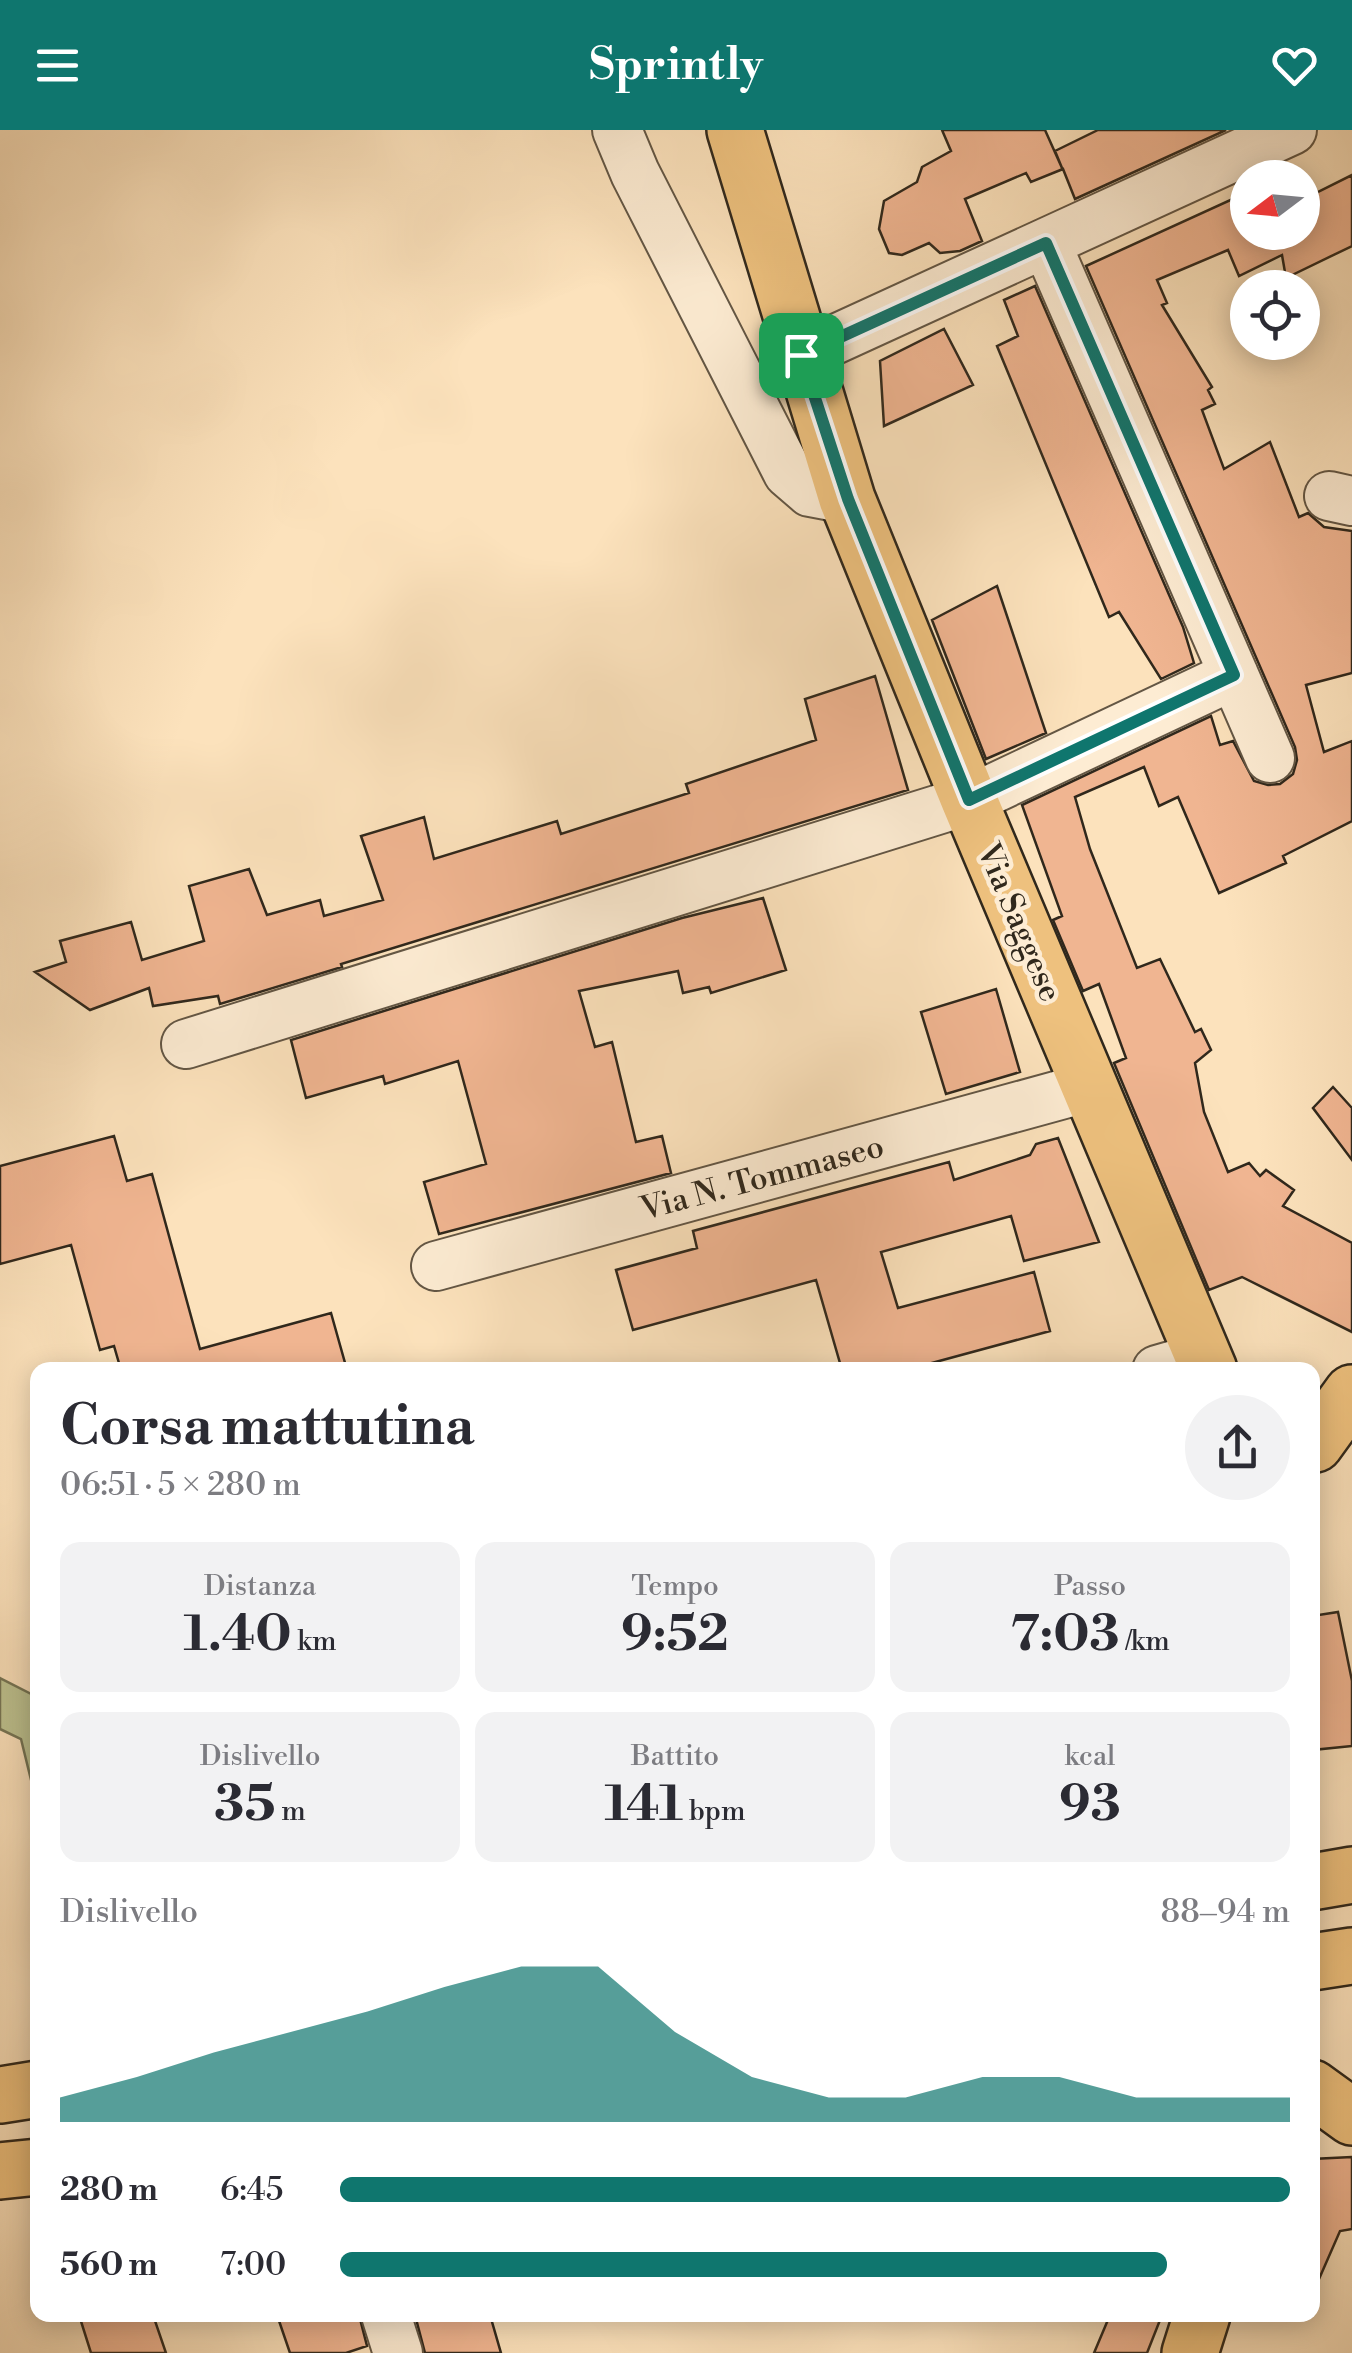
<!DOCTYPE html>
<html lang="it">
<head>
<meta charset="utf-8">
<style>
	body { margin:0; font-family:"Libre Bodoni",serif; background:#f2f2f3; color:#2b2b33; height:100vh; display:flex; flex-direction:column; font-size:38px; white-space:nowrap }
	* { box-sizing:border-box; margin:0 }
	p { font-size:32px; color:#7c7c81 }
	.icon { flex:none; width:55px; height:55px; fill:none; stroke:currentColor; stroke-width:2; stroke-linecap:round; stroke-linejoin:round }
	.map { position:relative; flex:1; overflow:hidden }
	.sheet { position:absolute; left:30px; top:1232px; width:1290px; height:960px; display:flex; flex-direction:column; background:#fff; border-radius:20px; box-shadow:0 5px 25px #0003 }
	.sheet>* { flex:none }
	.needle { width:65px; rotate:254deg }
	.buttons { position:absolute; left:1230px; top:30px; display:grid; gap:20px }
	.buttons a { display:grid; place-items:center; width:90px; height:90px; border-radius:50%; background:#fff; box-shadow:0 5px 25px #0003; font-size:50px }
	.pin { position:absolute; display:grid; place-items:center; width:85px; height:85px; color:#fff; margin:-42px; border-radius:20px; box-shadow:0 5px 15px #0006 }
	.round { display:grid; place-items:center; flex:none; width:105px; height:105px; border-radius:52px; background:#f2f2f3 }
	.head { display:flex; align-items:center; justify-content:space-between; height:170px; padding:0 30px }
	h1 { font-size:55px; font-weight:700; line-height:75px }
	.figures { display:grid; grid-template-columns:repeat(3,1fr); gap:15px; height:170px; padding:10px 30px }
	.figures div { display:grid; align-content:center; border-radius:20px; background:#f2f2f3; text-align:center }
	.figures b { font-size:50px; font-weight:700 }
	.figures small { font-size:28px; font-weight:400 }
	.figures p { font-size:28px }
	.chart { height:280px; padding:20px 30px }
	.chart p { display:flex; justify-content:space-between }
	.chart svg { width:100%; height:180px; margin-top:10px; fill:#0f766e; opacity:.7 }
	ul { padding:0 30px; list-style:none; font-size:32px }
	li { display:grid; grid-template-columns:160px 120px 1fr; align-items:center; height:75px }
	li i { height:25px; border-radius:12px; background:#0f766e }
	header { display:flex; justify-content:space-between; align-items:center; height:130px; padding:0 30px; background:#0f766e; color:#fff; font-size:45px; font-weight:700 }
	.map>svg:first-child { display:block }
	.green { fill:#bec391; stroke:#777656; stroke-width:2.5 }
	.building { fill:#f0b591; stroke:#30281c; stroke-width:2.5 }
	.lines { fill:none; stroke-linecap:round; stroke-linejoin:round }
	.minor-casing { stroke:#635644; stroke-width:52 }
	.major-casing { stroke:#30281c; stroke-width:60 }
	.highway-casing { stroke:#30281c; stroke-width:60 }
	.minor { stroke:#fdecd3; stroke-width:48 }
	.major { stroke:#eec17e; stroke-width:55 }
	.highway { stroke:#eec17e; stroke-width:55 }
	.route-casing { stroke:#fff; stroke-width:20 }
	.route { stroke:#0f766e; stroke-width:12 }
	.labels { text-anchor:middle; stroke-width:9; stroke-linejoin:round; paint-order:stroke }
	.street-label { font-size:32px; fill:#30281c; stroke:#fdecd3 }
</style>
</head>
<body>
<header><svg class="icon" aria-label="menu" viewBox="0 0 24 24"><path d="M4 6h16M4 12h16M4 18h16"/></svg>Sprintly<svg class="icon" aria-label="heart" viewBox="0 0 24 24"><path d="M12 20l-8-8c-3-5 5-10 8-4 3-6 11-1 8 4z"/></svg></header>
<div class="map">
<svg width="1352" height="2223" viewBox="0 0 1352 2223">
	<rect width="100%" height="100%" fill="#fce2bc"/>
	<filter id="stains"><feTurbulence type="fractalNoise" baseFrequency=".002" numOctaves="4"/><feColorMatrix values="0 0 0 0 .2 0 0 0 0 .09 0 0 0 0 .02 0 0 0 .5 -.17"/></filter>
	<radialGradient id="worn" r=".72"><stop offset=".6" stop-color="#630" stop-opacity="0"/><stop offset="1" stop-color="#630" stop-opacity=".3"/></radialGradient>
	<path class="green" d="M0,1548L37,1567V1658H33L21,1609L0,1599Z"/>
	<path class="building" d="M942,0H1045L1062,38L1055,21L1098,0H1226L1075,69L1063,39L1031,52L1026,43L965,69L982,111L960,121L940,123L929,113L902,125L889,123L879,99L884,71L917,52L922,37L951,21Z
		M1352,45V116L1286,148L1282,125L1239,146L1228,120L1157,150L1167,173L1162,175L1212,257L1208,260L1215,274L1202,280L1224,339L1270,312L1299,387L1308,383L1324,397L1352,401V543L1306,555L1324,622L1352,611V691L1283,726L1286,733L1219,763L1178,667L1159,676L1144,637L1075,667L1090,719L1137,838L1160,829L1195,902L1201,899L1211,920L1195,933L1204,982L1228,1042L1249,1033L1260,1046L1266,1040L1294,1060L1283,1076L1352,1113V1202L1242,1147L1209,1160L1114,933L1126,928L1099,854L1083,861L1053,790L1062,786L1022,675L1211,586L1220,615L1233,611L1254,651L1268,655L1280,654L1293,644L1297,630L1295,617L1086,136L1248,62V102H1302V70Z
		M1035,156L1183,497L1194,533L1161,549L1119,482L1109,487L997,216L1018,206L1004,170Z
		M944,199L973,255L884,296L880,231Z
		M997,456L1046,603L986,629L932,490Z
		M875,546L908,660L341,834L342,837L220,874L218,866L153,876L149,858L90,880L35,842L66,832L60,811L131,792L142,830L204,811L189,756L249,739L267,785L320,770L324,786L383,770L361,706L424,687L434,729L557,691L561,704L689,663L686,654L816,610L805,569Z
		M763,768L786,840L711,863L709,857L683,863L678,841L579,861L595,917L612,912L636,1012L662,1006L671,1043L439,1104L424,1052L486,1034L458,931L385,954L383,946L306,968L291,910L682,788Z
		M996,859L1020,942L946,964L921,882Z
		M1333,957L1352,978V1030L1313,978Z
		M114,1006L127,1051L152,1044L200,1219L331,1183L347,1240H121L114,1216L100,1220L71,1115L0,1134V1036Z
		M1058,1008L1099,1112L1024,1131L1011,1086L881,1122L898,1178L1034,1142L1050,1201L906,1240H842L816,1150L633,1200L616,1140L697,1118L693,1101L949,1032L954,1050L1030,1025L1036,1014Z
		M1338,1482L1352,1551V1616L1312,1620V1486Z
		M1352,2027V2099L1340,2101L1312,2165V2029Z
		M79,2185H153L166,2223H91Z
		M277,2185H359L367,2216L346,2223H290Z
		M415,2185H490L501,2223H425Z
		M1110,2185H1162L1147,2223H1094Z"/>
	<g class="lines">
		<defs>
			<path id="minor" d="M617,0L635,43L788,343L810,362L847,369
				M1046,113L1270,628
				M801,225L1292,0
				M1329,366L1352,371
				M186,914L969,670L1234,545
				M436,1136L1089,957
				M1157,1240L1202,1227
				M386,2185L398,2223"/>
			<path id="major" d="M735,0L847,369L969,670L1209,1240
				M1315,1314L1352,1263
				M1312,1958L1352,1987
				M1190,2223L1202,2185"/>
			<path id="highway" d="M1312,1752L1352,1745
				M1312,1832L1352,1826
				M0,1965L38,1959
				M0,2041L38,2037"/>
		</defs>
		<use href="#minor" class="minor-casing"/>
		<use href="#major" class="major-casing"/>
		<use href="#highway" class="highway-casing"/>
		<use href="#minor" class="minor"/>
		<use href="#major" class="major"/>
		<use href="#highway" class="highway"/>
	</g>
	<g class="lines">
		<defs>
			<path id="route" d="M1046,113L1234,545L969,670L848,369L801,225Z"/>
		</defs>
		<use href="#route" class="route-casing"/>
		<use href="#route" class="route"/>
	</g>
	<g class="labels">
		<g class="street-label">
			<text transform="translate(1020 792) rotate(67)" y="11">Via Saggese</text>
			<text transform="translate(762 1047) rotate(-15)" y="11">Via N. Tommaseo</text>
		</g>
	</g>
	<rect width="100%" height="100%" filter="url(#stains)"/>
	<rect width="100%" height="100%" fill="url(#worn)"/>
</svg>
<div class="buttons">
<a><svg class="needle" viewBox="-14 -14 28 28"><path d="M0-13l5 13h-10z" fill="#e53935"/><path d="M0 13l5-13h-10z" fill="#7c7c81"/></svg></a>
<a><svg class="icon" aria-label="locate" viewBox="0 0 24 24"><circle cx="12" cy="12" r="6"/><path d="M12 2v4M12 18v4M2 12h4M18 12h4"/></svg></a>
</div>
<div class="pin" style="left:801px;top:225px;background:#1e9e55"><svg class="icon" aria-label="arrive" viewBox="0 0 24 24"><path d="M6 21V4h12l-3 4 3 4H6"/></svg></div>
<section class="sheet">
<div class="head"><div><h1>Corsa mattutina</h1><p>06:51 · 5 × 280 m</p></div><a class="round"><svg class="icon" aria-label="share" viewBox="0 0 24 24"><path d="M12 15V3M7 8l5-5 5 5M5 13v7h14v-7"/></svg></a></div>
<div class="figures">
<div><p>Distanza</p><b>1.40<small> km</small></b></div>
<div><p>Tempo</p><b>9:52</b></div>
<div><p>Passo</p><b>7:03<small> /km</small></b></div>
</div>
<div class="figures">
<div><p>Dislivello</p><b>35<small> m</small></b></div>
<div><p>Battito</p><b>141<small> bpm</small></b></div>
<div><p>kcal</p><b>93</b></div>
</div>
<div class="chart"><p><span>Dislivello</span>88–94 m</p>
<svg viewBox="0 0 160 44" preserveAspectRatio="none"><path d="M0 44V38L10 33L20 27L30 22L40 17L50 11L60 6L70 6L80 22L90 33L100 38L110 38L120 33L130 33L140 38L150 38L160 38V44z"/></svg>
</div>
<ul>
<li><b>280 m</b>6:45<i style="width:100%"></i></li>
<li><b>560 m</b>7:00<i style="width:87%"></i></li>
</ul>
</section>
</div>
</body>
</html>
